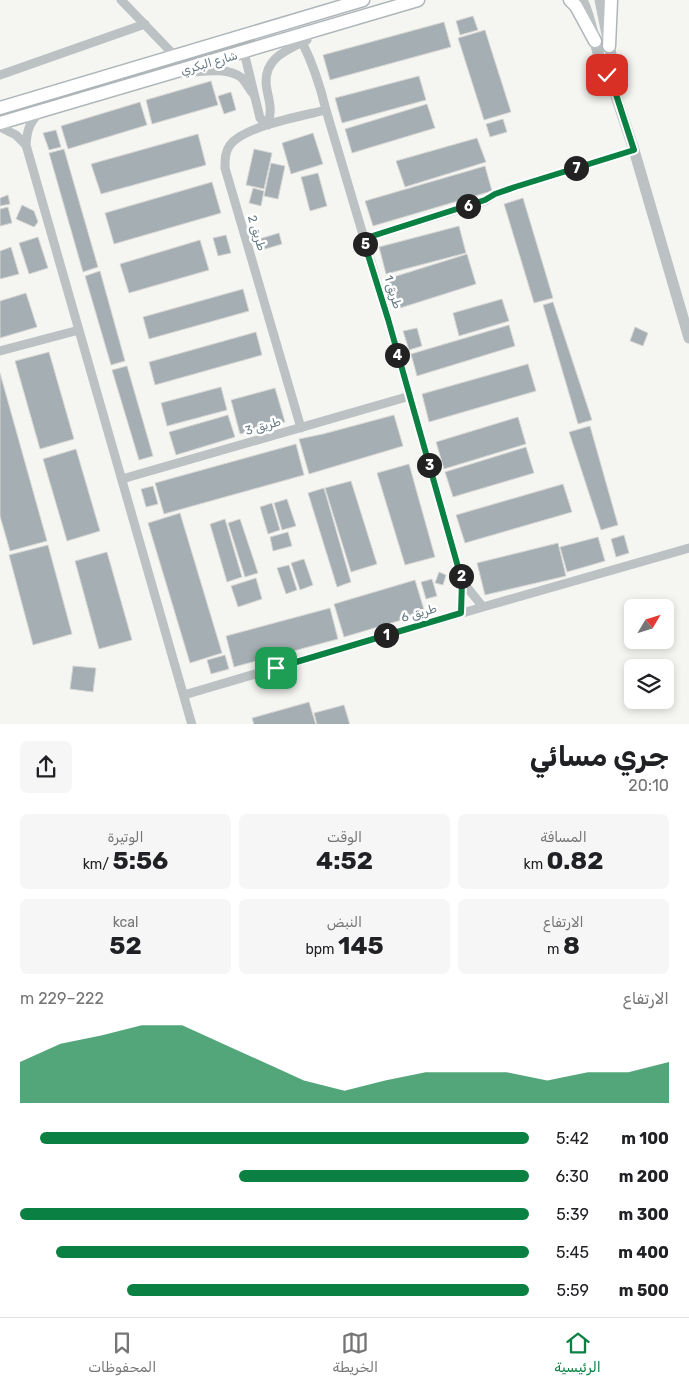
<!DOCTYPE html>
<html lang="ar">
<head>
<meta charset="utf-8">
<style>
	body { margin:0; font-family:Rubik,Vazirmatn,sans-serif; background:#f6f6f6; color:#202124; direction:rtl; height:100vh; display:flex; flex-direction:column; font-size:19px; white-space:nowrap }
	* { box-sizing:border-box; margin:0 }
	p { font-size:16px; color:#757577 }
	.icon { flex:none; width:28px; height:28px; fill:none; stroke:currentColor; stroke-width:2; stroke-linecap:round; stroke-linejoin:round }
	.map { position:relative; height:724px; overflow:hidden; direction:ltr }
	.drawer { display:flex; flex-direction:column; background:#fff; flex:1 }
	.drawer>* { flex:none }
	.needle { width:32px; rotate:52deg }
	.fabs { position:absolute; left:624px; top:599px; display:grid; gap:10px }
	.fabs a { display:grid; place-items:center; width:50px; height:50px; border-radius:8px; background:#fff; box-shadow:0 2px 8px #0003; font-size:25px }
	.pin { position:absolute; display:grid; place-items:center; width:42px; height:42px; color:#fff; margin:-21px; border-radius:10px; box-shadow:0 2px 8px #0006 }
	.km { position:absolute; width:25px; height:25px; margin:-12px; border-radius:50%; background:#222; color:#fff; font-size:14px; line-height:25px; text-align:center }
	.round { display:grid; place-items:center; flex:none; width:52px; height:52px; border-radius:8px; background:#f6f6f6 }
	.headline { display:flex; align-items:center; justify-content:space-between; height:85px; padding:0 20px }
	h1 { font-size:28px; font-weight:700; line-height:38px }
	.figures { display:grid; grid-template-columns:repeat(3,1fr); gap:8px; height:85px; padding:5px 20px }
	.figures div { display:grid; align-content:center; border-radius:8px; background:#f6f6f6; text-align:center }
	.figures b { font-size:25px; font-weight:700 }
	.figures small { font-size:14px; font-weight:400 }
	.figures p { font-size:14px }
	.chart { height:140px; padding:10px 20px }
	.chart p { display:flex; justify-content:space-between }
	.chart svg { width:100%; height:90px; margin-top:5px; fill:#0b8043; opacity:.7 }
	ul { padding:0 20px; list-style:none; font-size:16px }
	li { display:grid; grid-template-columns:80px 60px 1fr; align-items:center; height:38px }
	li i { height:12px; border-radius:6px; background:#0b8043 }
	.menu { display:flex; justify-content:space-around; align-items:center; height:70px; border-top:1px solid #e0e0e0; background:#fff; font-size:14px; color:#757577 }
	.menu a { display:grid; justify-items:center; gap:2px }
	.menu .on { color:#0b8043 }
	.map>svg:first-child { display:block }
	.building { fill:#a5afb3; stroke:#d7d6d4 }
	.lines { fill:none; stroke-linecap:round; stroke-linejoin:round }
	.secondary-casing { stroke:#afb6b9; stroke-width:15 }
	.minor { stroke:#bcc2c4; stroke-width:9 }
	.tertiary { stroke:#bcc2c4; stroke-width:11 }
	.secondary { stroke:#fff; stroke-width:12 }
	.route-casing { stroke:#fff; stroke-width:10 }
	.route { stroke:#0b8043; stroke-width:6 }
	.labels { text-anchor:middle; stroke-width:5; stroke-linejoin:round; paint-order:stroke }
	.street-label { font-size:12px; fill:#657982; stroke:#fff }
</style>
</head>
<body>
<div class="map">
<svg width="689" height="725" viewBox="0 0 689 725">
	<rect width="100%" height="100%" fill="#f5f5f2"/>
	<path class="building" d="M473,16L478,30L460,35L456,21Z
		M444,22L451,47L330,80L323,55Z
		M485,30L511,112L484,120L458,38Z
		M419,76L426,100L342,123L335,98Z
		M211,81L218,105L152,124L146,100Z
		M231,92L236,110L224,114L218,96Z
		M140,102L147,125L68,149L61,126Z
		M427,104L435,128L352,153L345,129Z
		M503,119L507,132L490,137L486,124Z
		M56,130L61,147L49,150L43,133Z
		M313,133L323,164L291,174L282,143Z
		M198,134L206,165L101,194L91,164Z
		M477,138L486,162L405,187L396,161Z
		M64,149L98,267L83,272L49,153Z
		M254,149L272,153L264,189L246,185Z
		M271,163L285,166L278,199L264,196Z
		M485,166L492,191L373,226L365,201Z
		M318,173L327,206L310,211L301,177Z
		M212,182L221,213L114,244L105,213Z
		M253,188L264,191L261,206L249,203Z
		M8,195L10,204L0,206V198Z
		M523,198L553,298L534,303L504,204Z
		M22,205L34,211L38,222L34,227L16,219Z
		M8,207L12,223L0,226V209Z
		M459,226L466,253L386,274L379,247Z
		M279,233L282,244L262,250L259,239Z
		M226,235L231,253L218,256L213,238Z
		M38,237L48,268L29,274L19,243Z
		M200,240L209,270L129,293L120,264Z
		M11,247L19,274L0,279V251Z
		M467,254L476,284L397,309L387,279Z
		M100,271L125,361L111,365L85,276Z
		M243,289L249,311L149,339L143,317Z
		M26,293L37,327L0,338V301Z
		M502,299L509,321L459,336L453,313Z
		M553,302L592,420L578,424L543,305Z
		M509,325L515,346L417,376L411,354Z
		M635,327L648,333L643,346L630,341Z
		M417,328L422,346L409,350L403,331Z
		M256,332L262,355L155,385L149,362Z
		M49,352L74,439L40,449L15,361Z
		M528,364L536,391L429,422L422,394Z
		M127,366L153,456L139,460L112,370Z
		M0,373L47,541L10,551L0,516Z
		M221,387L227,410L167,426L161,403Z
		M275,388L285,422L240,434L231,400Z
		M228,415L235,437L176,455L169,432Z
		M394,415L403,446L309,474L299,439L323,434Z
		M518,417L526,444L444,469L436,442Z
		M590,426L618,525L601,530L569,432Z
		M296,444L304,475L164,514L155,483Z
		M526,447L534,473L453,497L445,472Z
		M76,449L100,531L67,541L43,459Z
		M409,464L435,557L405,565L377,473Z
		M351,481L377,564L351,572L325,488Z
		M563,484L572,512L465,543L456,515Z
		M153,486L158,504L146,507L141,489Z
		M324,488L351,582L337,587L308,493Z
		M287,499L296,526L282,530L274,503Z
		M272,503L280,530L268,534L260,507Z
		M180,513L222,653L190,663L148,523Z
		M225,519L242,577L227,582L210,524Z
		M240,519L258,573L245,577L228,523Z
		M288,532L292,546L273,551L270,537Z
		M624,535L629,553L616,557L611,539Z
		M598,537L605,561L567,572L560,547Z
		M558,543L566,576L485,595L477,563Z
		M48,545L72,634L33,645L9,555Z
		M107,552L132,640L99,649L75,561Z
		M304,559L313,585L300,590L291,563Z
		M289,565L297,590L286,594L277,568Z
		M439,572L446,575L443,585L435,583Z
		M256,578L262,599L238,607L231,586Z
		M432,579L437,596L426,599L421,582Z
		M415,580L425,613L344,637L334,604Z
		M330,608L338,639L234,667L226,636Z
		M225,655L229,669L211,674L207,660Z
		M73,666L96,668L93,692L70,689Z
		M309,702L316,725H254L252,718Z
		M344,705L350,725H317L314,713Z"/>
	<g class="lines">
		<defs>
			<path id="secondary" d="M570,0L576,6L595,41
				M609,46L611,0
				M0,108L363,0
				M0,123L418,0"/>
		</defs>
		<use href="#secondary" class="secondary-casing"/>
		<path class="minor" d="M121,0L175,56
			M302,42C313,64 320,85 326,110L388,319L462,581L461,613
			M244,52L260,118L268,125
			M182,73C200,72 227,66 242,78C246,83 250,90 254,95
			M0,75L145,24
			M41,110C30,123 27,128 26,145L192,725
			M268,125C272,110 270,104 267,90C261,60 284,51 307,40
			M0,127L16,135L26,145
			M363,239L485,201L495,194L515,187L634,150
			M0,351L79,330
			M301,428L225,168C225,159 225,152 230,145C244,126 302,116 326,110
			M122,479L410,396
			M462,581L483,607
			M184,695L483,607L689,548"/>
		<path class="tertiary" d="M582,0C594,22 595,62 611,81L634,150L689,338
			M600,0L614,69L611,81"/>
		<use href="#secondary" class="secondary"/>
	</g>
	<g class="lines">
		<defs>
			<path id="route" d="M276,668L461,613L462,581L388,319L363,239L485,200L495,194L515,187L634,150L612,82L607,75"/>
		</defs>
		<use href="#route" class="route-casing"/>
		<use href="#route" class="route"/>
	</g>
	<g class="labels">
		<g class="street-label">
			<text transform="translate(209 63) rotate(-16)" y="4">شارع البكري</text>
			<text transform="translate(257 233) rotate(73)" y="4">طريق 2</text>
			<text transform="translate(393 292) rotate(73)" y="4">طريق 1</text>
			<text transform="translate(263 426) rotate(-16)" y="4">طريق 3</text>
			<text transform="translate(419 613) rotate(-16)" y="4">طريق 6</text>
		</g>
	</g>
</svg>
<div class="fabs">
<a><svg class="needle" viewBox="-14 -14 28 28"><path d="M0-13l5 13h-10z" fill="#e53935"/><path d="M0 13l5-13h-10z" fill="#757577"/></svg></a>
<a><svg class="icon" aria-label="layers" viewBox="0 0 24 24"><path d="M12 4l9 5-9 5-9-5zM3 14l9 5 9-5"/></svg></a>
</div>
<div class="pin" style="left:276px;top:668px;background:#1e9e55"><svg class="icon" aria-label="arrive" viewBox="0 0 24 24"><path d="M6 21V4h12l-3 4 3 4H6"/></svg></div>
<div class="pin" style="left:607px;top:75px;background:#d93025"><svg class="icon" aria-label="check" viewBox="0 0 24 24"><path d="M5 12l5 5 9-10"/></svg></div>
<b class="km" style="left:386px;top:635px">1</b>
<b class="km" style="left:461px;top:576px">2</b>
<b class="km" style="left:429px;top:465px">3</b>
<b class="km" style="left:397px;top:355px">4</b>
<b class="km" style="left:365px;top:244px">5</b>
<b class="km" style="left:468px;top:206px">6</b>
<b class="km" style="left:576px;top:168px">7</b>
</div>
<section class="drawer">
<div class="headline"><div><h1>جري مسائي</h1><p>20:10</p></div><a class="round"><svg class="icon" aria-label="share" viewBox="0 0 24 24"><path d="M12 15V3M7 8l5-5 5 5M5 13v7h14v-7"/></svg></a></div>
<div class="figures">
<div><p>المسافة</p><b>0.82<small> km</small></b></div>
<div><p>الوقت</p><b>4:52</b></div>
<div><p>الوتيرة</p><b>5:56<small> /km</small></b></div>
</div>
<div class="figures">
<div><p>الارتفاع</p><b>8<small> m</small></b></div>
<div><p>النبض</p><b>145<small> bpm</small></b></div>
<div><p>kcal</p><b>52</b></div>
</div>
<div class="chart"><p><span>الارتفاع</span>222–229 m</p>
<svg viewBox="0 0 160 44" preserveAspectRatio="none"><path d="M0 44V24L10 15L20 11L30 6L40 6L50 15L60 24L70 33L80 38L90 33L100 29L110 29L120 29L130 33L140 29L150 29L160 24V44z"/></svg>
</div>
<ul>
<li><b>100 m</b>5:42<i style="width:96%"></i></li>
<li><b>200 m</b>6:30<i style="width:57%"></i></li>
<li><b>300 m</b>5:39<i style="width:100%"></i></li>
<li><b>400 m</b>5:45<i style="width:93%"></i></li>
<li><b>500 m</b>5:59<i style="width:79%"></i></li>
</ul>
</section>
<nav class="menu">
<a class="on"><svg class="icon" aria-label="home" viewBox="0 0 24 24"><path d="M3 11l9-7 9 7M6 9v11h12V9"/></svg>الرئيسية</a>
<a><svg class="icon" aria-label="map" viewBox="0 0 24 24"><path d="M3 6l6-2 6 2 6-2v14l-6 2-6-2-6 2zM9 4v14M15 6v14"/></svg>الخريطة</a>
<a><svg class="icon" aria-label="saved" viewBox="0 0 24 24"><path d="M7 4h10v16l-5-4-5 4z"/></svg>المحفوظات</a>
</nav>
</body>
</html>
